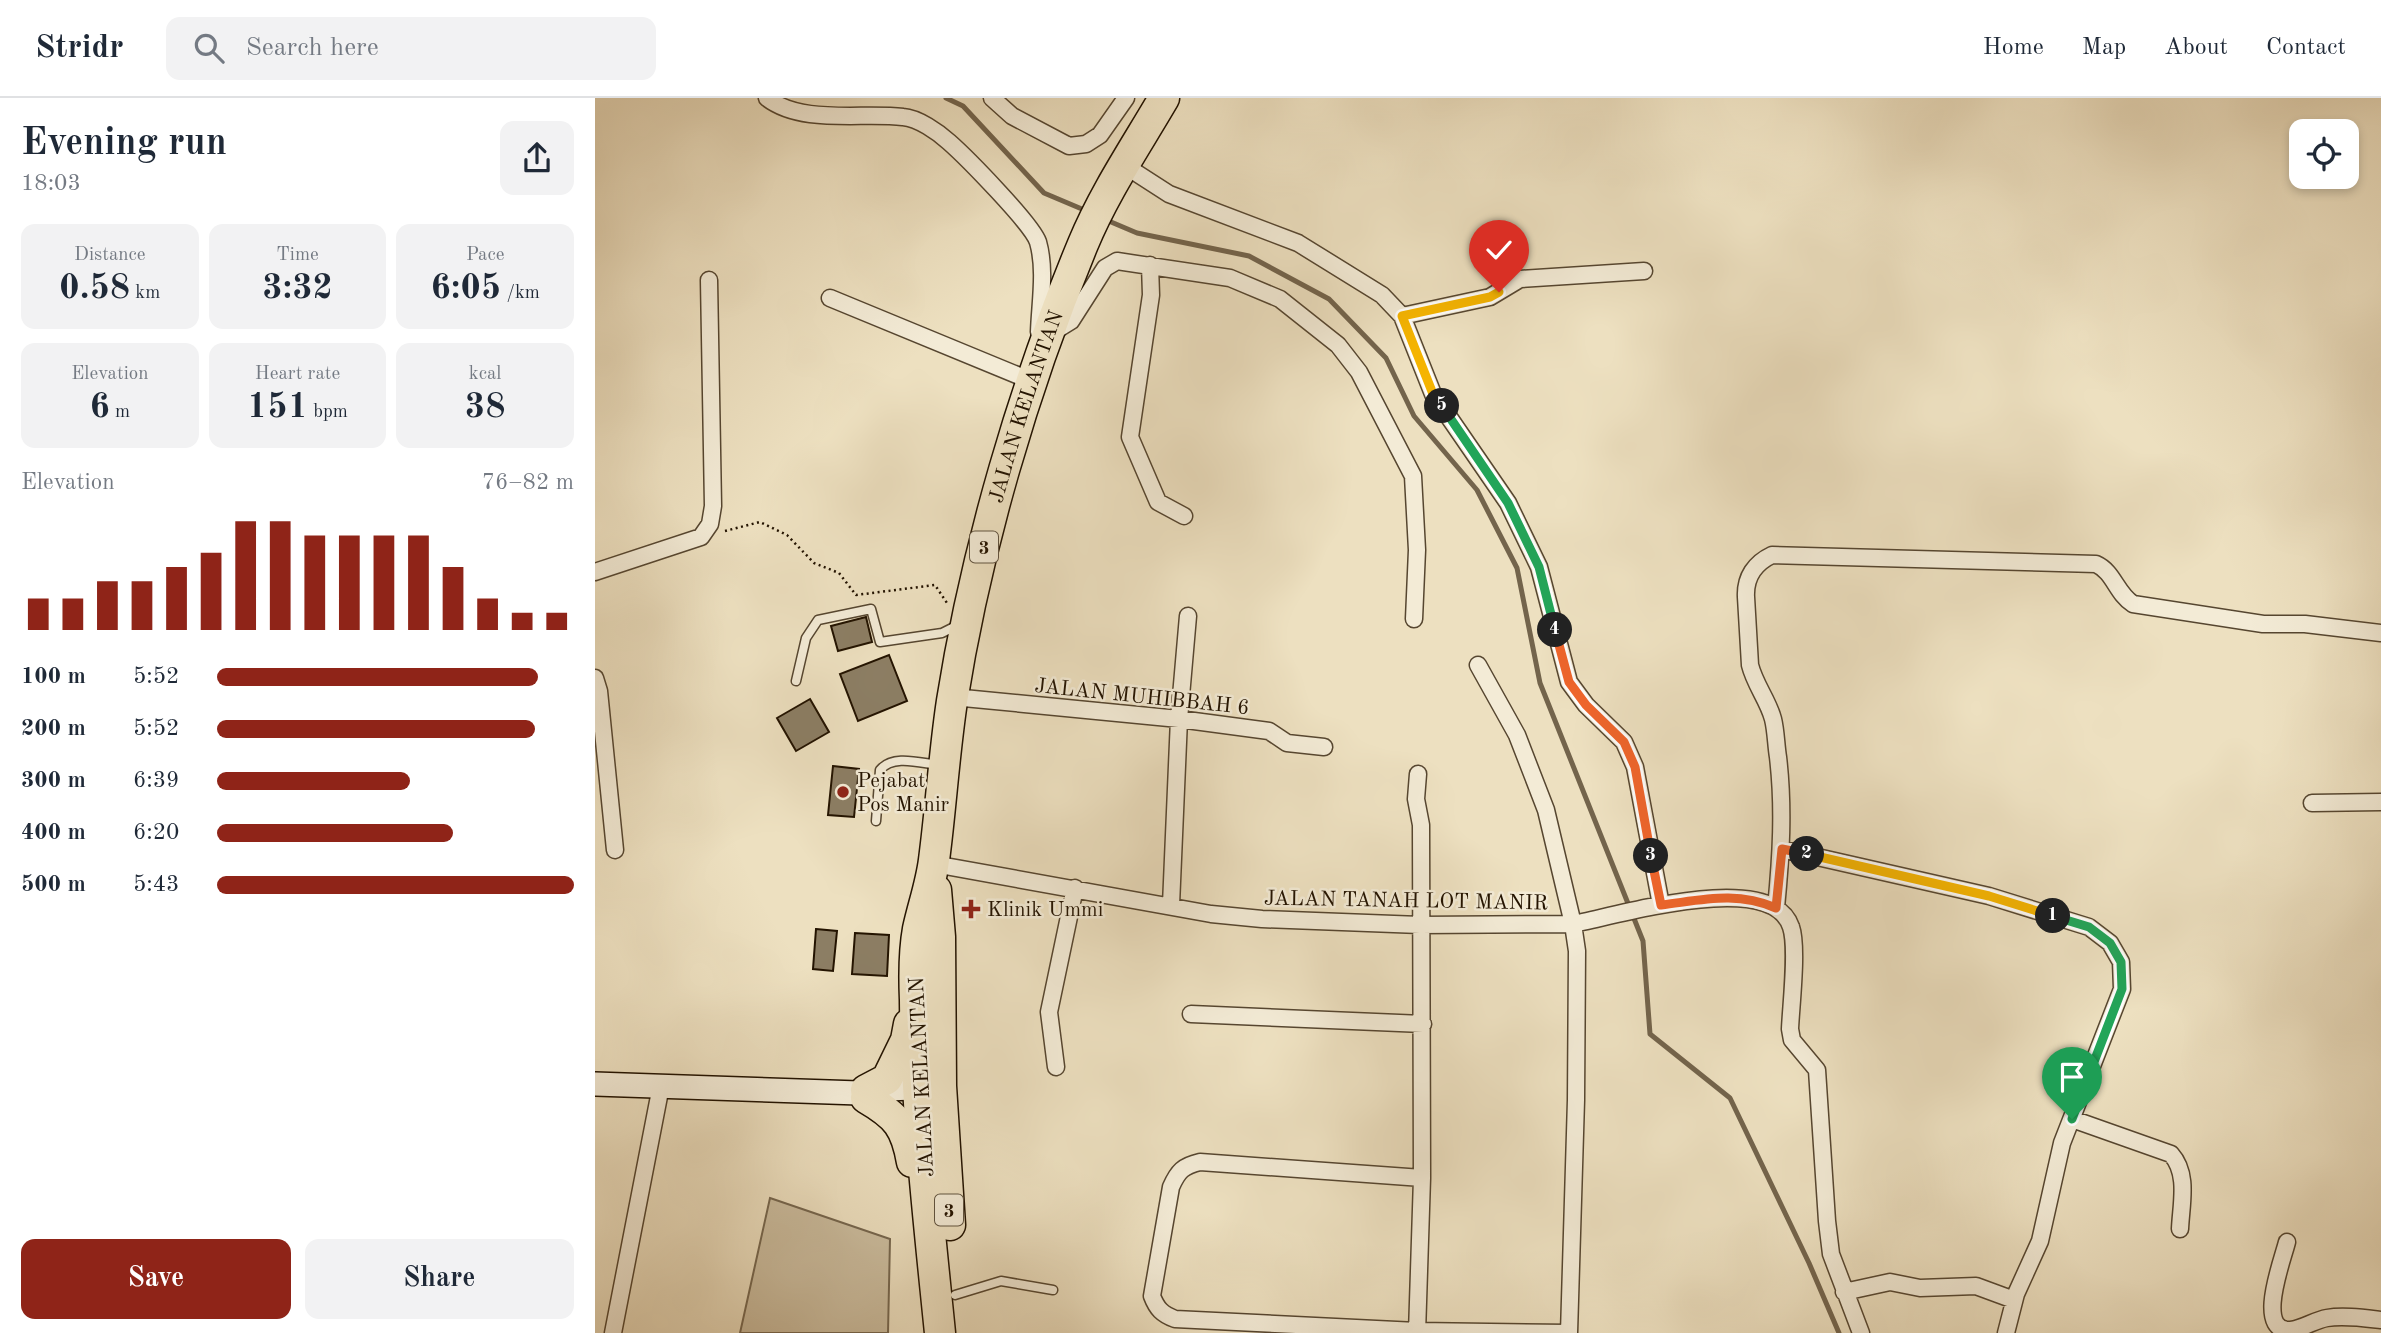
<!DOCTYPE html>
<html lang="en">
<head>
<meta charset="utf-8">
<style>
	body { margin:0; font-family:"Old Standard TT",serif; background:#f2f2f3; color:#1f2937; height:100vh; display:flex; flex-direction:column; font-size:26px; white-space:nowrap }
	* { box-sizing:border-box; margin:0 }
	p { font-size:23px; color:#747a83 }
	.icon { flex:none; width:38px; height:38px; fill:none; stroke:currentColor; stroke-width:2; stroke-linecap:round; stroke-linejoin:round }
	.map { position:relative; flex:1; overflow:hidden }
	.sheet { display:flex; flex-direction:column; background:#fff; width:595px }
	.sheet>* { flex:none }
	.buttons { position:absolute; left:1694px; top:21px; display:grid; gap:14px }
	.buttons a { display:grid; place-items:center; width:70px; height:70px; border-radius:14px; background:#fff; box-shadow:0 4px 10px #0003; font-size:35px }
	.pin { position:absolute; display:grid; place-items:center; width:60px; height:60px; color:#fff; margin:-72px -30px; border-radius:50% 50% 50% 0; rotate:-45deg; box-shadow:0 0 7px #0007 }
	.pin .icon { rotate:45deg }
	.km { position:absolute; width:35px; height:35px; margin:-18px; border-radius:50%; background:#222; color:#fff; font-size:19px; line-height:35px; text-align:center }
	.round { display:grid; place-items:center; flex:none; width:74px; height:74px; border-radius:14px; background:#f2f2f3 }
	.headline { display:flex; align-items:center; justify-content:space-between; height:119px; padding:0 21px }
	h1 { font-size:38px; font-weight:700; line-height:52px }
	.metrics { display:grid; grid-template-columns:repeat(3,1fr); gap:10px; height:119px; padding:7px 21px }
	.metrics div { display:grid; align-content:center; border-radius:14px; background:#f2f2f3; text-align:center }
	.metrics b { font-size:35px; font-weight:700 }
	.metrics small { font-size:19px; font-weight:400 }
	.metrics p { font-size:19px }
	.chart { height:196px; padding:14px 21px }
	.chart p { display:flex; justify-content:space-between }
	.chart svg { width:100%; height:126px; margin-top:7px; stroke:#8f2418; stroke-width:6 }
	.action { display:flex; gap:14px; margin-top:auto; padding:14px 21px }
	.action a { flex:1; height:80px; border-radius:14px; background:#8f2418; color:#fff; font-size:28px; font-weight:700; line-height:80px; text-align:center }
	.action a+a { background:#f2f2f3; color:#1f2937 }
	ul { padding:0 21px; list-style:none; font-size:23px }
	li { display:grid; grid-template-columns:112px 84px 1fr; align-items:center; height:52px }
	li i { height:18px; border-radius:9px; background:#8f2418 }
	header { display:flex; align-items:center; gap:42px; box-sizing:border-box; height:98px; padding:0 35px; background:#fff; border-bottom:2px solid #e0e1e3 }
	header strong { font-size:33px }
	nav { display:flex; gap:38px; margin-inline-start:auto; font-size:24px }
	.search { width:490px; height:63px; background:#f2f2f3; display:flex; align-items:center; gap:18px; box-sizing:border-box; padding:0 24px; border-radius:14px; color:#747a83; font-size:26px }
	main { display:flex; flex:1; min-height:0 }
	.map>svg:first-child { display:block }
	.green { fill:#cbbd9f; stroke:#776850; stroke-width:2 }
	.lines { fill:none; stroke-linecap:round; stroke-linejoin:round }
	.stream { stroke:#73644c; stroke-width:5 }
	.building { fill:#8c7e64; stroke:#231300; stroke-width:2 }
	.lane-casing { stroke:#564630; stroke-width:11 }
	.street-casing { stroke:#564630; stroke-width:19 }
	.secondary-casing { stroke:#231300; stroke-width:26 }
	.highway-casing { stroke:#231300; stroke-width:33 }
	.path { stroke:#231300; stroke-width:2.5; stroke-dasharray:2 3.5; stroke-linecap:butt }
	.lane { stroke:#f3ebd6; stroke-width:8 }
	.street { stroke:#f3ebd6; stroke-width:16 }
	.secondary { stroke:#f3ebd6; stroke-width:23 }
	.highway { stroke:#ede0c0; stroke-width:30 }
	.split-1-casing { stroke:#fff; stroke-width:14 }
	.split-2-casing { stroke:#fff; stroke-width:14 }
	.split-3-casing { stroke:#fff; stroke-width:14 }
	.split-4-casing { stroke:#fff; stroke-width:14 }
	.split-5-casing { stroke:#fff; stroke-width:14 }
	.split-6-casing { stroke:#fff; stroke-width:14 }
	.split-1 { stroke:#22a559; stroke-width:9 }
	.split-2 { stroke:#f5b400; stroke-width:9 }
	.split-3 { stroke:#f0652b; stroke-width:9 }
	.split-4 { stroke:#f0652b; stroke-width:9 }
	.split-5 { stroke:#22a559; stroke-width:9 }
	.split-6 { stroke:#f5b400; stroke-width:9 }
	.poi-dot { fill:#8f2418; stroke:#f3ebd6; stroke-width:2.5 }
	.labels { text-anchor:middle; stroke-width:5; stroke-linejoin:round; paint-order:stroke }
	.shield { fill:#f3ebd6; stroke:#615440; stroke-width:2 }
	.shield-label { font-size:19px; font-weight:bold; fill:#231300 }
	.street-label { font-size:21px; fill:#231300; stroke:#f3ebd6 }
	.poi-label { font-size:21px; fill:#231300; stroke:#f3ebd6; text-anchor:start }
</style>
</head>
<body>
<header>
<strong>Stridr</strong>
<div class="search"><svg class="icon" aria-label="search" viewBox="0 0 24 24"><circle cx="10" cy="10" r="6"/><path d="M15 15l6 6"/></svg>Search here</div>
<nav><a>Home</a><a>Map</a><a>About</a><a>Contact</a></nav>
</header>
<main>
<section class="sheet">
<div class="headline"><div><h1>Evening run</h1><p>18:03</p></div><a class="round"><svg class="icon" aria-label="share" viewBox="0 0 24 24"><path d="M12 15V3M7 8l5-5 5 5M5 13v7h14v-7"/></svg></a></div>
<div class="metrics">
<div><p>Distance</p><b>0.58<small> km</small></b></div>
<div><p>Time</p><b>3:32</b></div>
<div><p>Pace</p><b>6:05<small> /km</small></b></div>
</div>
<div class="metrics">
<div><p>Elevation</p><b>6<small> m</small></b></div>
<div><p>Heart rate</p><b>151<small> bpm</small></b></div>
<div><p>kcal</p><b>38</b></div>
</div>
<div class="chart"><p><span>Elevation</span>76–82 m</p>
<svg viewBox="0 0 160 44" preserveAspectRatio="none"><path d="M5 44V33M15 44V33M25 44V27M35 44V27M45 44V22M55 44V17M65 44V6M75 44V6M85 44V11M95 44V11M105 44V11M115 44V11M125 44V22M135 44V33M145 44V38M155 44V38"/></svg>
</div>
<ul>
<li><b>100 m</b>5:52<i style="width:90%"></i></li>
<li><b>200 m</b>5:52<i style="width:89%"></i></li>
<li><b>300 m</b>6:39<i style="width:54%"></i></li>
<li><b>400 m</b>6:20<i style="width:66%"></i></li>
<li><b>500 m</b>5:43<i style="width:100%"></i></li>
</ul>
<div class="action"><a>Save</a><a>Share</a></div>
</section>
<div class="map">
<svg width="1786" height="1235" viewBox="0 0 1786 1235">
	<rect width="100%" height="100%" fill="#ede0c0"/>
	<filter id="stains"><feTurbulence type="fractalNoise" baseFrequency=".00286" numOctaves="4"/><feColorMatrix values="0 0 0 0 .2 0 0 0 0 .09 0 0 0 0 .02 0 0 0 .5 -.17"/></filter>
	<radialGradient id="worn" r=".72"><stop offset=".6" stop-color="#630" stop-opacity="0"/><stop offset="1" stop-color="#630" stop-opacity=".3"/></radialGradient>
	<path class="green" d="M175,1100L295,1141L293,1235H145Z"/>
	<g class="lines">
		<path class="stream" d="M351,0L368,8L449,95L494,114
			M509,121L542,135L654,158L734,201L791,260L819,318L882,392L922,470L945,585L1048,843L1055,936L1135,1000L1214,1165L1244,1235"/>
	</g>
	<path class="building" d="M271,519L277,544L243,553L236,528Z
		M294,557L312,603L263,623L245,576Z
		M215,601L234,634L201,653L182,620Z
		M238,668L264,671L259,719L233,717Z
		M221,831L242,833L238,873L218,871Z
		M260,835L294,837L292,878L257,876Z"/>
	<g class="lines">
		<defs>
			<path id="lane" d="M201,583L211,540L223,522L276,511L285,544L347,535L363,527
				M281,723L285,672C298,656 325,665 343,667
				M360,1197L406,1183L458,1192"/>
			<path id="street" d="M172,0C207,27 267,14 308,19C323,20 343,34 354,44C371,59 437,126 443,144C451,172 445,205 444,234L447,237
				M397,0L417,18L474,48L491,46L505,37L531,0
				M529,67L574,96L703,145L787,197L807,218L838,296L913,405L944,469L974,584L991,607L1029,644L1040,669L1066,807
				M555,167L556,197L535,339L563,404L589,418
				M235,200L439,284
				M807,218L895,199L925,181L1049,173
				M455,236L476,223L510,170L522,163L635,180L685,201L743,247L764,274L818,378L822,452L819,521
				M0,474L106,439L115,426L118,408L114,182
				M883,567L922,637L951,712L978,826C1022,818 1177,770 1196,829C1203,849 1196,907 1195,931L1197,942L1222,972L1232,1123L1236,1156L1266,1235
				M0,580L4,593L20,752
				M358,599L584,621L674,633L692,645L729,649
				M1717,705L1786,704
				M1187,751L1394,798L1494,829L1515,845L1526,864L1527,891L1467,1045L1445,1143L1421,1196L1411,1235
				M339,766L616,816L667,821L825,827L978,826L982,853L981,1002L974,1235L822,1233L580,1221C567,1216 562,1211 557,1198L576,1089C583,1073 588,1068 605,1064L827,1080
				M576,807L584,621L593,518
				M1181,810C1186,759 1189,710 1183,659C1181,647 1181,633 1178,621C1173,602 1160,587 1155,567L1151,499C1150,479 1160,465 1177,457L1501,466C1519,474 1521,495 1538,506L1668,526H1710L1786,535
				M596,916L828,926
				M461,969L454,914L480,790
				M1477,1021L1576,1056C1594,1076 1586,1106 1585,1131
				M1692,1144C1688,1161 1659,1235 1696,1232C1709,1230 1720,1222 1732,1220C1748,1217 1769,1220 1786,1222
				M1249,1194L1295,1184L1325,1190L1381,1188L1419,1202
				M18,1235L66,988
				M822,1235L827,1080L826,727L821,701L823,676"/>
			<path id="secondary" d="M0,986L264,995L271,992L339,989"/>
			<g id="highway">
				<path d="M341,792L345,839L346,988L355,1127"/>
				<path d="M271,992L292,981L311,942L314,926"/>
				<path d="M271,1000C302,1018 311,1029 317,1064"/>
				<path id="s1" d="M345,1235C334,1125 321,1013 320,902C319,879 319,853 323,831C328,808 336,786 339,762C346,709 349,656 357,603C381,451 429,288 488,146C509,95 541,48 569,0"/>
			</g>
		</defs>
		<use href="#lane" class="lane-casing"/>
		<use href="#street" class="street-casing"/>
		<use href="#secondary" class="secondary-casing"/>
		<use href="#highway" class="highway-casing"/>
		<path class="path" d="M130,433L165,424L192,437L219,465L244,475L261,497L340,487L352,505"/>
		<use href="#lane" class="lane"/>
		<use href="#street" class="street"/>
		<use href="#secondary" class="secondary"/>
		<use href="#highway" class="highway"/>
	</g>
	<g class="lines">
		<defs>
			<path id="split-1" d="M1458,818L1494,829L1515,845L1526,864L1527,891L1477,1021"/>
			<path id="split-2" d="M1212,756L1394,798L1458,818"/>
			<path id="split-3" d="M1056,758L1066,807C1108,802 1141,793 1181,810L1187,751L1212,756"/>
			<path id="split-4" d="M960,532L974,584L991,607L1029,644L1040,669L1056,758"/>
			<path id="split-5" d="M847,308L913,405L944,469L960,532"/>
			<path id="split-6" d="M847,308L838,296L807,218L895,199L904,194"/>
		</defs>
		<use href="#split-1" class="split-1-casing"/>
		<use href="#split-2" class="split-2-casing"/>
		<use href="#split-3" class="split-3-casing"/>
		<use href="#split-4" class="split-4-casing"/>
		<use href="#split-5" class="split-5-casing"/>
		<use href="#split-6" class="split-6-casing"/>
		<use href="#split-1" class="split-1"/>
		<use href="#split-2" class="split-2"/>
		<use href="#split-3" class="split-3"/>
		<use href="#split-4" class="split-4"/>
		<use href="#split-5" class="split-5"/>
		<use href="#split-6" class="split-6"/>
	</g>
	<g class="poi-dot">
		<circle cx="248" cy="694" r="7"/>
		<path d="M372.5 800.5h7v7h7v7h-7v7h-7v-7h-7v-7h7z"/>
	</g>
	<g class="labels">
		<g class="shield">
			<rect x="375" y="433.5" width="28" height="31" rx="5"/>
			<rect x="340" y="1096.5" width="28" height="31" rx="5"/>
		</g>
		<g class="shield-label">
			<text x="389" y="456">3</text>
			<text x="354" y="1119">3</text>
		</g>
		<g class="street-label">
			<text dy="7" stroke="none"><textPath href="#s1" startOffset="940">JALAN KELANTAN</textPath></text>
			<text transform="translate(547 598) rotate(6)" y="7">JALAN MUHIBBAH 6</text>
			<text transform="translate(811 802) rotate(1)" y="7">JALAN TANAH LOT MANIR</text>
			<text transform="translate(326 979) rotate(-93)" y="7">JALAN KELANTAN</text>
		</g>
		<g class="poi-label">
			<text x="262" y="689">Pejabat<tspan x="262" dy="24">Pos Manir</tspan></text>
			<text x="392" y="818">Klinik Ummi</text>
		</g>
	</g>
	<rect width="100%" height="100%" filter="url(#stains)"/>
	<rect width="100%" height="100%" fill="url(#worn)"/>
</svg>
<div class="buttons">
<a><svg class="icon" aria-label="locate" viewBox="0 0 24 24"><circle cx="12" cy="12" r="6"/><path d="M12 2v4M12 18v4M2 12h4M18 12h4"/></svg></a>
</div>
<div class="pin" style="left:1477px;top:1021px;background:#1e9e55"><svg class="icon" aria-label="arrive" viewBox="0 0 24 24"><path d="M6 21V4h12l-3 4 3 4H6"/></svg></div>
<div class="pin" style="left:904px;top:194px;background:#d93025"><svg class="icon" aria-label="check" viewBox="0 0 24 24"><path d="M5 12l5 5 9-10"/></svg></div>
<b class="km" style="left:1458px;top:818px">1</b>
<b class="km" style="left:1212px;top:756px">2</b>
<b class="km" style="left:1056px;top:758px">3</b>
<b class="km" style="left:960px;top:532px">4</b>
<b class="km" style="left:847px;top:308px">5</b>
</div>
</main>
</body>
</html>
